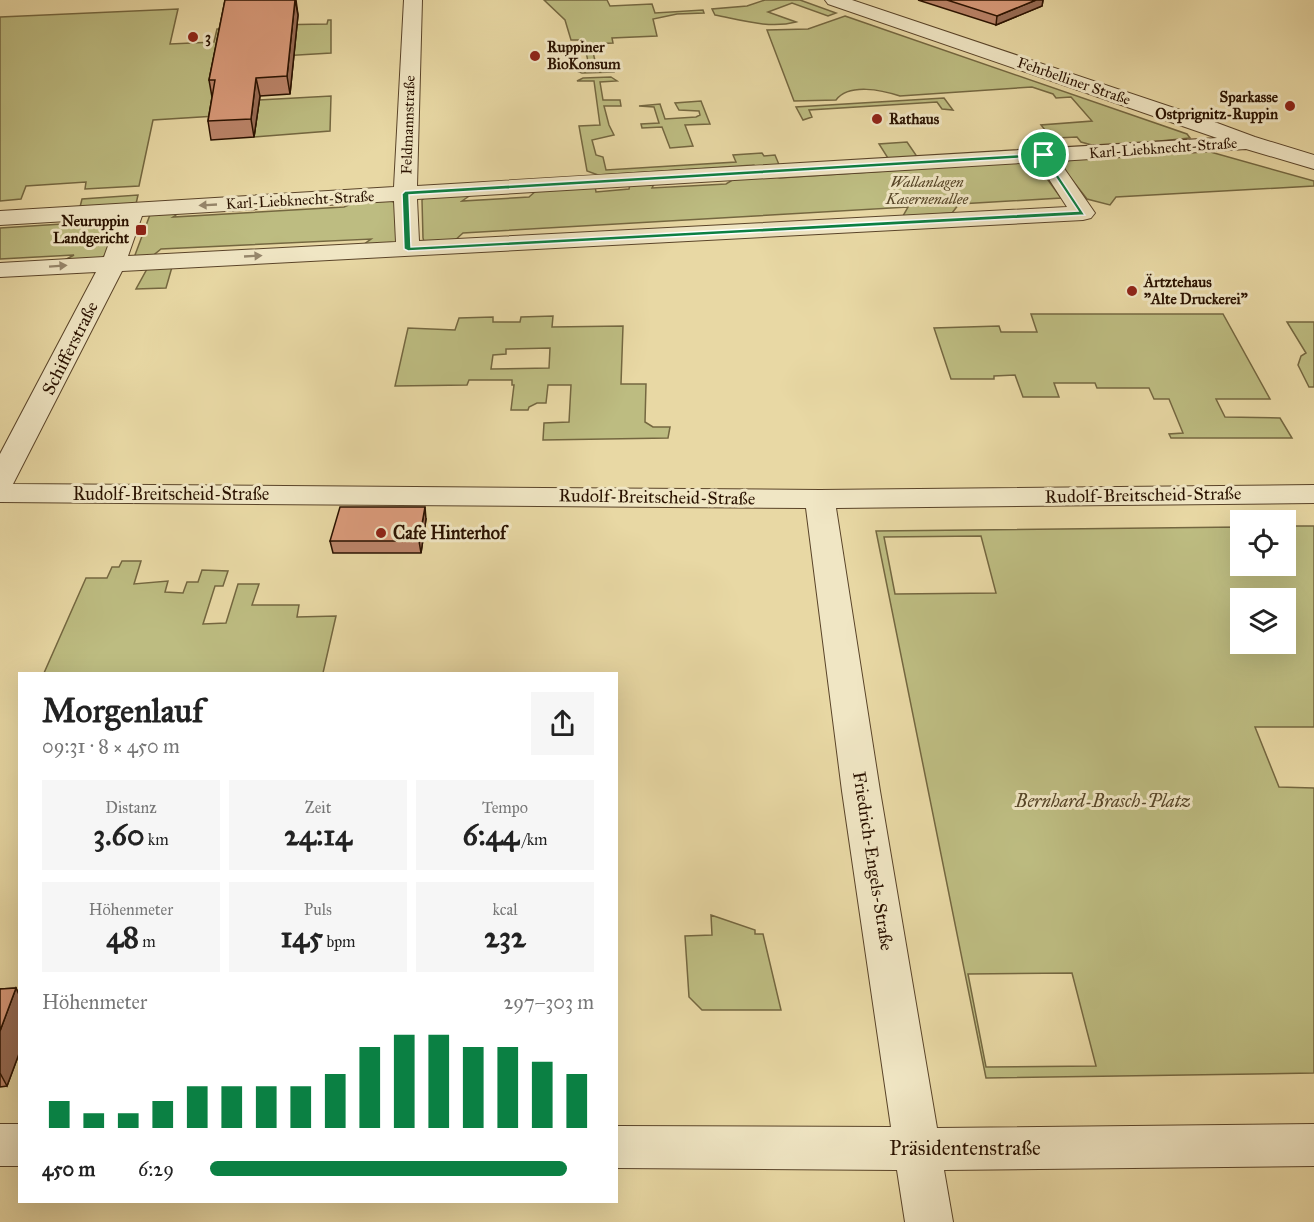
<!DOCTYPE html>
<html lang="de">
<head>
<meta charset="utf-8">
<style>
	body { margin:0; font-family:"IM FELL Great Primer",serif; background:#f6f6f6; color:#222; height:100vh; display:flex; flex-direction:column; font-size:22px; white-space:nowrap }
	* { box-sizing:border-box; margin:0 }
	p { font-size:20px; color:#767676 }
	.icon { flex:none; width:33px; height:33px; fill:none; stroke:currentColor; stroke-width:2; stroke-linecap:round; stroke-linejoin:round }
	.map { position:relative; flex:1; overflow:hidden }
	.panel { position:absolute; left:18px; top:672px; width:600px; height:531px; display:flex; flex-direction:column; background:#fff; border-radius:0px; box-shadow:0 6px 24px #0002 }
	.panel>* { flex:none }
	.controls { position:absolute; left:1230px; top:510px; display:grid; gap:12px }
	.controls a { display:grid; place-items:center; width:66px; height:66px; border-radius:0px; background:#fff; box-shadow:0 6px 24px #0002; font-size:30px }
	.pin { position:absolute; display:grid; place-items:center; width:51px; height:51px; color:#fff; margin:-26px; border:3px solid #fff; border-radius:50%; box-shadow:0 2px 6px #0007 }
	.round { display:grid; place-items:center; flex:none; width:63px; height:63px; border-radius:0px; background:#f6f6f6 }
	.headline { display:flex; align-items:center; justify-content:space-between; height:102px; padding:0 24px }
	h1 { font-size:33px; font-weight:800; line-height:45px }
	.metrics { display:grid; grid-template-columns:repeat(3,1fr); gap:9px; height:102px; padding:6px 24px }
	.metrics div { display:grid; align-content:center; border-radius:0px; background:#f6f6f6; text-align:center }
	.metrics b { font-size:30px; font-weight:800 }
	.metrics small { font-size:16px; font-weight:400 }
	.metrics p { font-size:16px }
	.chart { height:168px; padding:12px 24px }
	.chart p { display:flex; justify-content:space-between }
	.chart svg { width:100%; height:108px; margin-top:6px; stroke:#0b8043; stroke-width:6 }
	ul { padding:0 24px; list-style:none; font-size:20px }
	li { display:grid; grid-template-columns:96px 72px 1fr; align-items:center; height:45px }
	li i { height:15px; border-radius:8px; background:#0b8043 }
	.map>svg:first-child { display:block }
	.green { fill:#bdbc81; stroke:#746740; stroke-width:1.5; fill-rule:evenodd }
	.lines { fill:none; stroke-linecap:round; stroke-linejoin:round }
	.minor-casing { stroke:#5a4429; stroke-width:2 }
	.minor { fill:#f0e6c4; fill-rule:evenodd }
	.wall { fill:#bb8469; stroke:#2a1200; stroke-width:1.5 }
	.shaded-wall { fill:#986c55; stroke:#2a1200; stroke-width:1.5 }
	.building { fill:#d99a7a; stroke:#2a1200; stroke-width:1.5 }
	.oneway { fill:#97876c }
	.route { fill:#0b8043; stroke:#fff; stroke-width:1.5; fill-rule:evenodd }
	.poi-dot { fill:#8f2418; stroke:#f0e6c4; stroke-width:2 }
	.labels { text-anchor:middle; stroke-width:6; stroke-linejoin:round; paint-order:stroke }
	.far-poi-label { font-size:15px; font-weight:bold; fill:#2a1200; stroke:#f0e6c4; text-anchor:start }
	.far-street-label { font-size:15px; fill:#2a1200; stroke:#f0e6c4 }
	.far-park-label { font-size:15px; font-style:italic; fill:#564527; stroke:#f0e6c4 }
	.street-label { font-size:18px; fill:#2a1200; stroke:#f0e6c4 }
	.poi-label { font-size:18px; font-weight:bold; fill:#2a1200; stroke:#f0e6c4; text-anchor:start }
	.park-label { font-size:18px; font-style:italic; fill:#564527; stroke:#f0e6c4 }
	.near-street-label { font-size:21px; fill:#2a1200; stroke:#f0e6c4 }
</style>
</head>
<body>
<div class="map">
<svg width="1314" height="1222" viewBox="0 0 1314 1222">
	<rect width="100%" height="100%" fill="#e8d8a4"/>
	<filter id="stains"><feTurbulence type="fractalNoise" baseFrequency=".00333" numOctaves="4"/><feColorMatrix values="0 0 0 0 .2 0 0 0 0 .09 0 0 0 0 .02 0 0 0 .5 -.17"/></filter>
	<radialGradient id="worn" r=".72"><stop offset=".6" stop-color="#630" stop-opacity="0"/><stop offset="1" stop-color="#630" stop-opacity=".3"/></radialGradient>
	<path class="green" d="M544,0H607L610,6L652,4L655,13L703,10L704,13L677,14L653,19L657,36L612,38L613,43L591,44L597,69L613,68L614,72L582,73L574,70L590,69L583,40H571L565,20Z
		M765,0H800L836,13L828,16L792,3L768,12L796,22C769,29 741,20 715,15L712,9L747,6Z
		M178,9L170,44L214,42L217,29H224L216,116L153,120L139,186L85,189L86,182L26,186L21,199L0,201V17Z
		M845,16L1187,134L1190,138L1099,147L1081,142L1077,137L1036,139L1034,137L1049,135L1041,125L1092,121L1071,97L1056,98L1053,94L1032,87L900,96C882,90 849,83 836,100L794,101L767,30L808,29Z
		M328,20H331V53L265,57L269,25L327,24Z
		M611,77L617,81L600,82L603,100H620L621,106H604L609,125L614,135L592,140L596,155L603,157L606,170L736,162L733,155L762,153L764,156L775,155L780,167L756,169L754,165L598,175L587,171L579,126L600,125L594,81H577L583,78Z
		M331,96L330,131L254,137L259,100Z
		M944,98L953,110L942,109L937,102L809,110L812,117L803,120L796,107Z
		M701,101L710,124L685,125L693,146L670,148L662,127L642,128L641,124L659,123L654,107L639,106L660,104L665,119L696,117L700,115L699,111L679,110L675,103Z
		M907,142L920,161L891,163L879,144Z
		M1207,151L1314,181V186L1116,197L1110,205L1087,199L1062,167L1065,162L1074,158Z
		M1023,162L1040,169L1061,198L959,204L952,213L903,216L908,207L463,233L453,242H424L423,238L422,200L426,196L472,194L462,201L529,197L537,190L595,186L596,192L629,189L630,184L655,182L652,188L726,184L739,176L765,174L780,178Z
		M138,195L136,204L80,207L82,199Z
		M385,198L396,203L397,244L360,247L371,239L161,249L150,258L139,259L135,255L151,212L185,209L173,217L344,207L363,199Z
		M114,216L117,221L109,253L101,258L61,262L74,255L0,259V228L62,224L77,217Z
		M172,267L166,288L136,289L147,269Z
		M1031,314H1223L1270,399H1216L1225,417L1280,418L1292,438H1171L1169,434L1183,433L1169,399H1154L1149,388H1097L1095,383H1054L1059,397H1023L1015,375L994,376V379H951L934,328L999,326L1001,332H1037Z
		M553,316L552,327L623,326L621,384H646L645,422L653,427H670L668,438L543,440L544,423L569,422L571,385H548L546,403H537L529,407L528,410H511L514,385H512V380H469L467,385L395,386L408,328L455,330L459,318L493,317V322H520L521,317ZM550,348L549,368L491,369L493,355L506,354V349Z
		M1287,322H1314V387H1309L1298,365L1301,356L1306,353Z
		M1286,526H1314V727H1255L1279,787L1314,788V1073L986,1078L876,531L1240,527V566H1286ZM981,536L996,593L895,594L884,537ZM1286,598V644H1240V598ZM1072,973L1096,1066L986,1067L968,974Z
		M122,561H141L134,584L168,581L165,592L183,593L187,582H198L202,570L228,571L223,586H215L203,624L226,623L238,584H259L252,605H299L297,617L336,616L323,673H44L86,578H107L112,567H119Z
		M711,915L755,930V934H763L781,1010H702L689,997L685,936L712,935Z"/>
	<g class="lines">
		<defs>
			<path id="minor" d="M404,0H422L417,186C683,169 950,155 1217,138L828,4L825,0H852L1201,117L1255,137L1314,155V169L1246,149L1059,161L1095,213L1091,218L1083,220L122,271L13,484L820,490L1314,485V503L836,508L880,791L937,1128L1314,1124V1166L944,1170L953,1222H905L897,1170L616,1168V1126L891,1127L842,791L806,508L0,502V454L96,272L0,277V263L104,257L118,218L0,225V211L394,187ZM1038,162L1067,207L419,241L417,199ZM394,201L396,242L128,256L142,216Z
				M0,1124H20V1166H0Z"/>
		</defs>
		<use href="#minor" class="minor-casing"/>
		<use href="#minor" class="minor"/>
	</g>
	<path class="wall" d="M225,0H296L298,15L290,94L260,96L254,137L211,140L208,121L212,97L209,80Z
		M918,0H1043L1042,6L996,25Z
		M426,519L421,553H333L330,541Z
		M16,988L20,997V1051L7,1086L0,1087V989Z"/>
	<path class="shaded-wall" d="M295,0L298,15L290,94L287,76Z
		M1036,0H1043L1042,6L996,25L997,16Z
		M256,78L260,96L254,137L251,119Z
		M425,507L426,519L421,553L419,541Z
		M16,988L20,997V1051L7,1086L0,1073V1031Z"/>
	<path class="building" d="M225,0H295L287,76L256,78L251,119L208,121L215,80H209Z
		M947,0H1036L997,16Z
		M340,507H425L419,541H330Z
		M16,988L0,1031V989Z"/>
	<defs><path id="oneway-solid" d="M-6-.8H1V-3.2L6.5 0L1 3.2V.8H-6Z" transform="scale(1.5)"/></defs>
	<g class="oneway">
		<use href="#oneway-solid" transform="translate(208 205) rotate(177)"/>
		<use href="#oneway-solid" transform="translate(253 256) rotate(-3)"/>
		<use href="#oneway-solid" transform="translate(58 266) rotate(-4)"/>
	</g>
	<path class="route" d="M1044,153L1085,215L408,251L404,249L402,194L405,191ZM1042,157L1078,211L411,247L409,195Z"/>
	<g class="poi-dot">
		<circle cx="193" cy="37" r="6"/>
		<circle cx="535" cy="56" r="6"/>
		<circle cx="1290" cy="106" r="6"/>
		<circle cx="877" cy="119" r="6"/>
		<rect x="135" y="224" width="12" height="12" rx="3"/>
		<circle cx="1132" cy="291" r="6"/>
		<circle cx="381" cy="533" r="6"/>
	</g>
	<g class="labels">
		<g class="far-poi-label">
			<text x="205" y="42">3</text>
			<text x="547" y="52">Ruppiner<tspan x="547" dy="17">BioKonsum</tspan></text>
			<text x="1278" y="102" text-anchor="end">Sparkasse<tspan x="1278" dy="17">Ostprignitz-Ruppin</tspan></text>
			<text x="889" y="124">Rathaus</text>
			<text x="129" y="226" text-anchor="end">Neuruppin<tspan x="129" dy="17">Landgericht</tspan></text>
			<text x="1144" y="287">Ärtztehaus<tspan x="1144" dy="17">"Alte Druckerei"</tspan></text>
		</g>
		<g class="far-street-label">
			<text transform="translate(1074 81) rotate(19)" y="5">Fehrbelliner Straße</text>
			<text transform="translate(408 125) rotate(-88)" y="5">Feldmannstraße</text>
			<text transform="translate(1163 148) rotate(-4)" y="5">Karl-Liebknecht-Straße</text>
			<text transform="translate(300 200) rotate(-3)" y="5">Karl-Liebknecht-Straße</text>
		</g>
		<g class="far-park-label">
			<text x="927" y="187">Wallanlagen<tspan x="927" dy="17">Kasernenallee</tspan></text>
		</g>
		<g class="street-label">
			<text transform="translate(70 348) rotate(-63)" y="6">Schifferstraße</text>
			<text x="171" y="500">Rudolf-Breitscheid-Straße</text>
			<text transform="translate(1143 495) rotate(-1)" y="6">Rudolf-Breitscheid-Straße</text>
			<text transform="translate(657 497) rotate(1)" y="6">Rudolf-Breitscheid-Straße</text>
			<text transform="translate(873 861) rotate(81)" y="6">Friedrich-Engels-Straße</text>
		</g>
		<g class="poi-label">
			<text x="393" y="539">Cafe Hinterhof</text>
		</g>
		<g class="park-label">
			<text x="1103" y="807">Bernhard-Brasch-Platz</text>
		</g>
		<g class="near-street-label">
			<text x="965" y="1155">Präsidentenstraße</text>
		</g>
	</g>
	<rect width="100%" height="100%" filter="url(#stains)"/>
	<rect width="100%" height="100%" fill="url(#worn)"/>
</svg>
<div class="controls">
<a><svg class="icon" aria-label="locate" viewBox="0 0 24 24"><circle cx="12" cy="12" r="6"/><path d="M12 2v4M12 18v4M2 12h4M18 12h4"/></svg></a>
<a><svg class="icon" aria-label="layers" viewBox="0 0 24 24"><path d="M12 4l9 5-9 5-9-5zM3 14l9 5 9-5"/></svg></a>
</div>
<div class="pin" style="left:1044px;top:155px;background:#1e9e55"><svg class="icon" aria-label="arrive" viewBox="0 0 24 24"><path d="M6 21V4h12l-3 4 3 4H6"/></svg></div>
<section class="panel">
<div class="headline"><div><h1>Morgenlauf</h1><p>09:31 · 8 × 450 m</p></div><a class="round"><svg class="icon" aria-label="share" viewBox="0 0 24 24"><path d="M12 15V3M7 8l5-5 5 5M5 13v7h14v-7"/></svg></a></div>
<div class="metrics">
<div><p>Distanz</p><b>3.60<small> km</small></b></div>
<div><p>Zeit</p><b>24:14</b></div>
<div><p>Tempo</p><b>6:44<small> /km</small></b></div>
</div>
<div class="metrics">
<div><p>Höhenmeter</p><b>48<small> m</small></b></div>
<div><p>Puls</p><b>145<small> bpm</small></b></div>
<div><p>kcal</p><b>232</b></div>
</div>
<div class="chart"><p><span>Höhenmeter</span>297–303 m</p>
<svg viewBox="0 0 160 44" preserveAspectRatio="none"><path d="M5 44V33M15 44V38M25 44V38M35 44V33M45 44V27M55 44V27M65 44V27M75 44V27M85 44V22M95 44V11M105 44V6M115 44V6M125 44V11M135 44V11M145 44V17M155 44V22"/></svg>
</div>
<ul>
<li><b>450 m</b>6:29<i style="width:93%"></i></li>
</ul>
</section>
</div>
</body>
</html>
